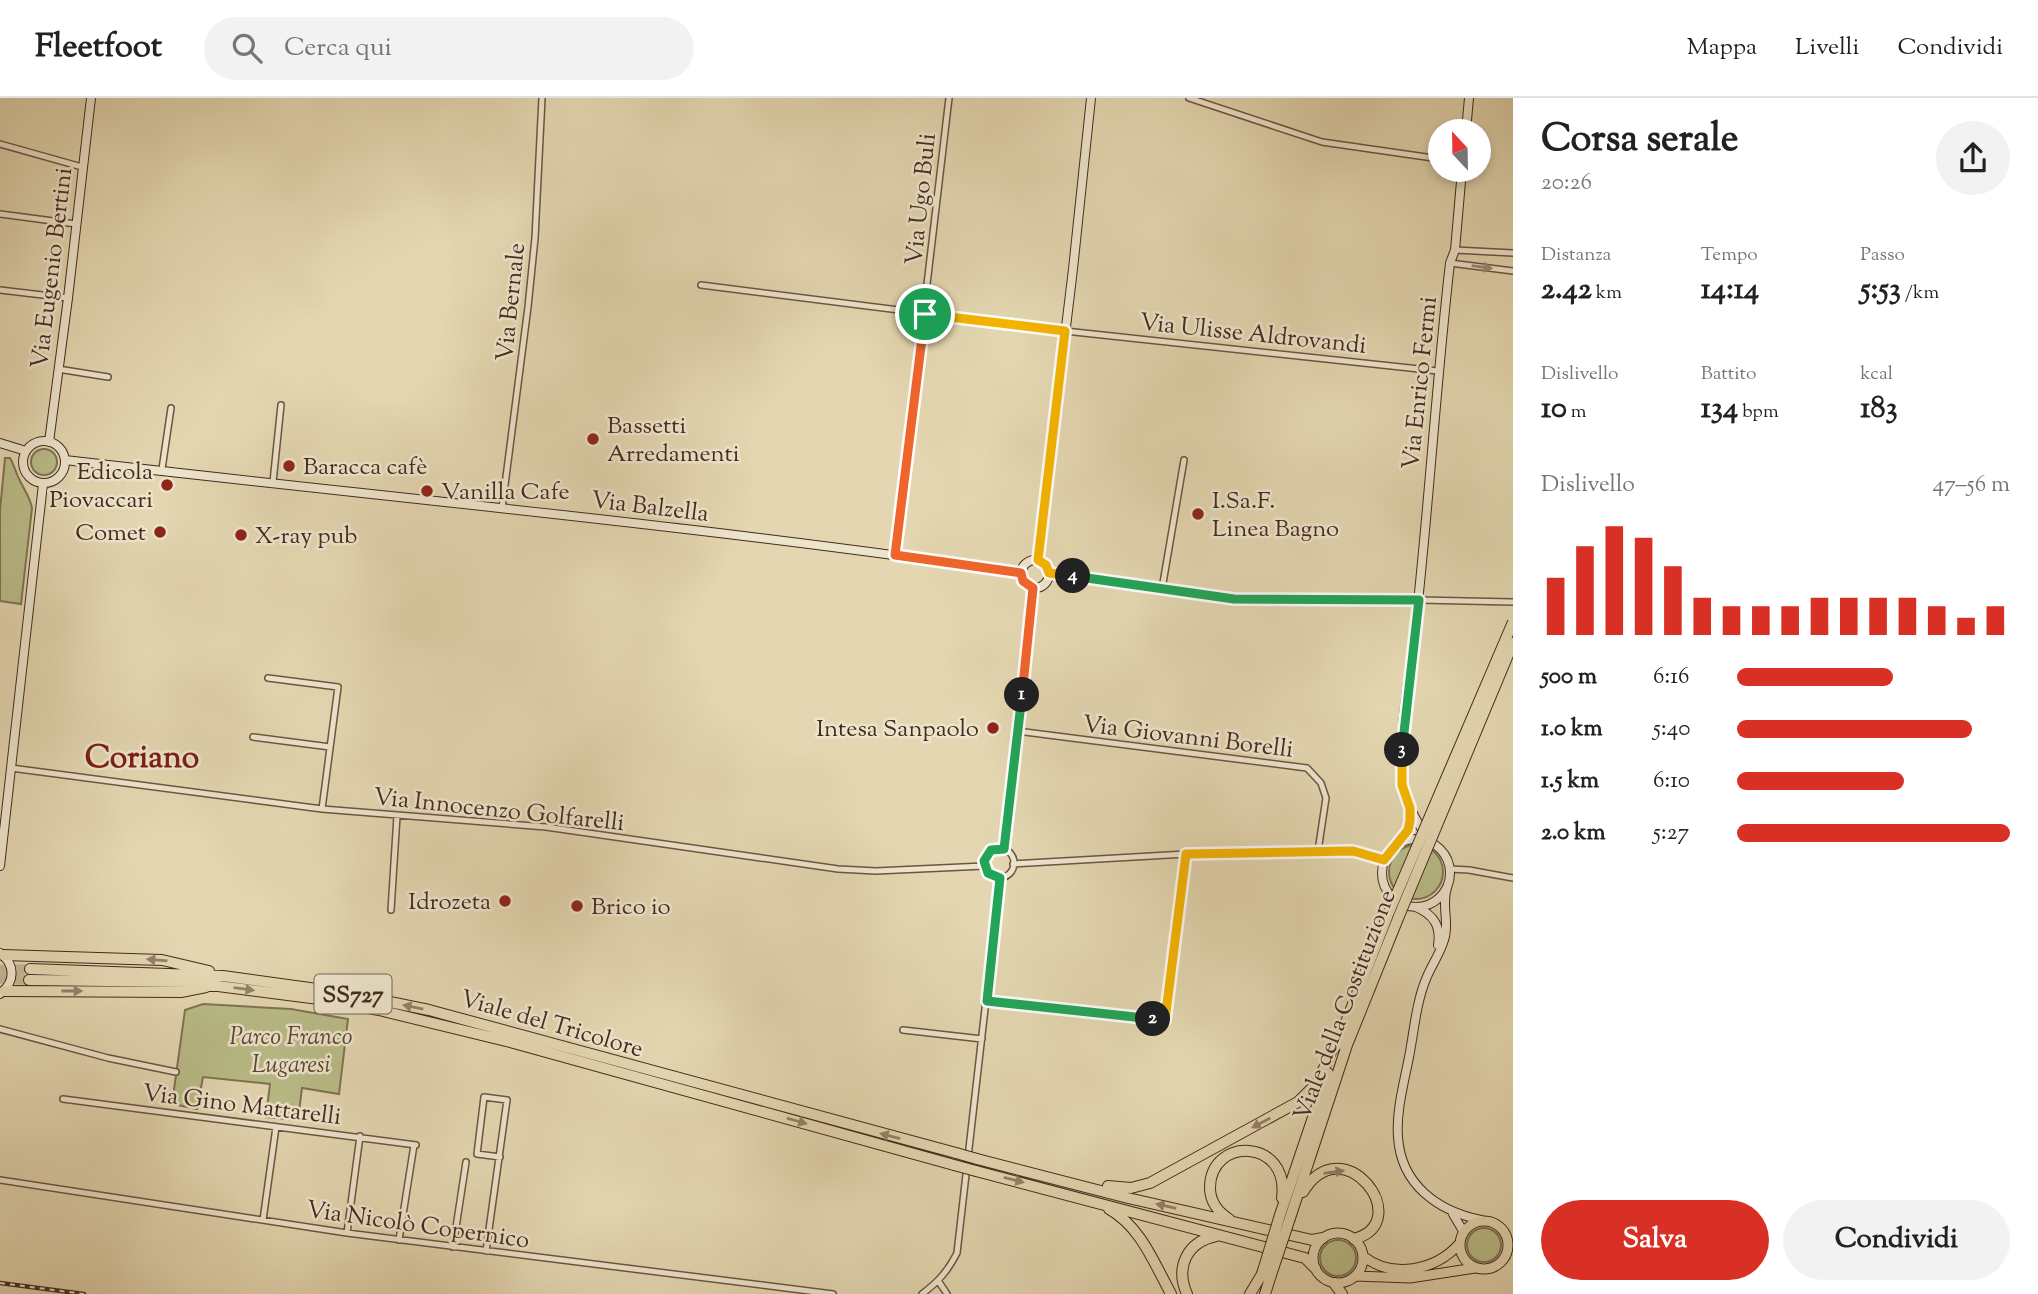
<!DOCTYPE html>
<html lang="it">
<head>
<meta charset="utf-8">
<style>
	body { margin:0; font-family:"Sorts Mill Goudy",serif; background:#f2f2f2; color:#222; height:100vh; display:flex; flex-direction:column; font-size:26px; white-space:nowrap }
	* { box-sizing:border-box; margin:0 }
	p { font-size:23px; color:#767676 }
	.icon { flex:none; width:38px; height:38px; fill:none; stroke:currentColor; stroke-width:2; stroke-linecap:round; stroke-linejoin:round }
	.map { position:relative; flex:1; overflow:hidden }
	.drawer { display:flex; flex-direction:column; background:#fff; width:525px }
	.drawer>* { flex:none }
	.needle { width:46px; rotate:338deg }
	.tools { position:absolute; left:1428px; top:21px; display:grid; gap:14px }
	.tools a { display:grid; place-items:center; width:63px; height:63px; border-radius:50%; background:#fff; box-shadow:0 4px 10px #0003; font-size:35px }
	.pin { position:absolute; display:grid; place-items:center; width:60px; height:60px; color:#fff; margin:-30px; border:4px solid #fff; border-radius:50%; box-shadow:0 2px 7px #0007 }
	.km { position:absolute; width:35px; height:35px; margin:-18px; border-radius:50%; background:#222; color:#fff; font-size:19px; line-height:35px; text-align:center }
	.round { display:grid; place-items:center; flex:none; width:74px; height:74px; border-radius:37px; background:#f2f2f2 }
	.overview { display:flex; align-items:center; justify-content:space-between; height:119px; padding:0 28px }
	h1 { font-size:38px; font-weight:700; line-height:52px }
	.stats { display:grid; grid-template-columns:repeat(3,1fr); gap:10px; height:119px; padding:7px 28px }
	.stats div { display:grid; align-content:center }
	.stats b { font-size:30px; font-weight:700 }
	.stats small { font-size:19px; font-weight:400 }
	.stats p { font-size:19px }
	.chart { height:196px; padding:14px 28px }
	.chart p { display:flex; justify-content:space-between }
	.chart svg { width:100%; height:126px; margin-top:7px; stroke:#d93025; stroke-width:6 }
	.action { display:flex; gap:14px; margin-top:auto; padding:14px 28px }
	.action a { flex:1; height:80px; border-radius:42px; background:#d93025; color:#fff; font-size:28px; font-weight:700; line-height:80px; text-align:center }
	.action a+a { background:#f2f2f2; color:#222 }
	ul { padding:0 28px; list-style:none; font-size:23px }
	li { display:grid; grid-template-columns:112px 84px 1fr; align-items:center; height:52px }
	li i { height:18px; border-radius:9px; background:#d93025 }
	header { display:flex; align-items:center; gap:42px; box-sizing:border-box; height:98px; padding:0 35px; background:#fff; border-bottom:2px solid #e0e0e0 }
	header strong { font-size:33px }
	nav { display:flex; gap:38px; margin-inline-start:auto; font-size:24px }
	.search { width:490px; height:63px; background:#f2f2f2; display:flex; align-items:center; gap:18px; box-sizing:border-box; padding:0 24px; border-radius:38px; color:#767676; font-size:26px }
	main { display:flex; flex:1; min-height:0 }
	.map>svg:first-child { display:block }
	.green { fill:#b9bc88; stroke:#7f7353; stroke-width:2 }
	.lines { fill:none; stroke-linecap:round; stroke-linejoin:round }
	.highway-tunnel { stroke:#c3b493; stroke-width:10; stroke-dasharray:10 5; stroke-linecap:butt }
	.street-casing { stroke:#6c5542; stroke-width:8 }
	.secondary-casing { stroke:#452a1e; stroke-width:10 }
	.primary-casing { stroke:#452a1e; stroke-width:11 }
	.highway-casing { stroke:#452a1e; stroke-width:12 }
	.street { stroke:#ede4cc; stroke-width:5 }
	.secondary { stroke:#ede4cc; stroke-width:8 }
	.primary { stroke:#e3d6b0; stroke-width:9 }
	.highway { stroke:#e3d6b0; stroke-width:10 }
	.rail-casing { stroke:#452a1e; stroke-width:4.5 }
	.rail { stroke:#ede4cc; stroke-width:2; stroke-dasharray:5; stroke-linecap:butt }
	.highway-bridge-casing { stroke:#452a1e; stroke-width:12; stroke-linecap:butt }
	.highway-bridge { stroke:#e3d6b0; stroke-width:10 }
	.oneway { fill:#998775 }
	.oneway2 { fill:#948067 }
	.split-1-casing { stroke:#fff; stroke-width:14 }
	.split-2-casing { stroke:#fff; stroke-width:14 }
	.split-3-casing { stroke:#fff; stroke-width:14 }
	.split-4-casing { stroke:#fff; stroke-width:14 }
	.split-5-casing { stroke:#fff; stroke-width:14 }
	.split-1 { stroke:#f0652b; stroke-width:9 }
	.split-2 { stroke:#22a559; stroke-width:9 }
	.split-3 { stroke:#f5b400; stroke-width:9 }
	.split-4 { stroke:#22a559; stroke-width:9 }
	.split-5 { stroke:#f5b400; stroke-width:9 }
	.poi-dot { fill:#8f2418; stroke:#ede4cc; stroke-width:2.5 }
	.labels { text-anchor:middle; stroke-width:5; stroke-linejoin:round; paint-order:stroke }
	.shield { fill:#ede4cc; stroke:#776252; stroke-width:2 }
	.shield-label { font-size:23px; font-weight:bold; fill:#452a1e }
	.street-label { font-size:24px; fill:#452a1e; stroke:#ede4cc }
	.poi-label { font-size:24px; fill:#452a1e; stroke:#ede4cc; text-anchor:start }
	.park-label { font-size:24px; font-style:italic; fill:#5c4733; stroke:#ede4cc }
	.district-label { font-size:32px; font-weight:bold; fill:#7a1f14; stroke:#ede4cc }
</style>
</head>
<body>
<header>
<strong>Fleetfoot</strong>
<div class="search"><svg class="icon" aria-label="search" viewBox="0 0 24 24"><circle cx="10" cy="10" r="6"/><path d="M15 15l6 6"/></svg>Cerca qui</div>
<nav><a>Mappa</a><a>Livelli</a><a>Condividi</a></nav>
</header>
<main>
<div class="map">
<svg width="1513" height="1196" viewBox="0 0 1513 1196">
	<rect width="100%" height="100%" fill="#e3d6b0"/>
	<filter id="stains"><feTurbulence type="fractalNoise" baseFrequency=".00286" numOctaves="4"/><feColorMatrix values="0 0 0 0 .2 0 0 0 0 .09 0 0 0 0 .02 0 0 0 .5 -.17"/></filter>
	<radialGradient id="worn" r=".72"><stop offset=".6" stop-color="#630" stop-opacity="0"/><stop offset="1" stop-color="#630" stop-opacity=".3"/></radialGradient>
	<path class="green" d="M31 364a13 13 0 1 1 26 0a13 13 0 1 1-26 0Z
		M5,360H10C14,367 16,375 20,383C25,393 30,399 32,410L21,506L0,503V412Z
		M1389 774a27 27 0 1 1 54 0a27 27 0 1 1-54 0Z
		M203,906L291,911L348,921L339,996L302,990L298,1022L266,1019L270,986L203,979L197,1011L172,1006L185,912Z
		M1467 1147a17 17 0 1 1 34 0a17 17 0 1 1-34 0Z
		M1320 1160a18 18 0 1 1 36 0a18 18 0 1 1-36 0Z"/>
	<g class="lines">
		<path class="highway-tunnel" d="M0,872L30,871
			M0,881L29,882"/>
		<defs>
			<path id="street" d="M1189,0L1322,44L1440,61
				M0,46L82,69
				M0,116L76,126
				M1455,152L1513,155
				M1450,165L1513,173
				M701,187L1065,233L1438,273
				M0,192L68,200
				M58,271L108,279
				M162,371L171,310
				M273,384L281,307
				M502,410L528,209L535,140L542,0
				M895,457L949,0
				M1162,491L1184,362
				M1419,502L1513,504
				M268,580L338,589L322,711
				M1017,633L1307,670L1321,685L1326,700L1318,753
				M253,639L330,649
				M11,670L322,711L546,729L838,771L876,773L984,768
				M984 765a15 15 0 1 1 30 0a15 15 0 1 1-30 0Z
				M1004,751L1033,490
				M1013,766L1186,756L1318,753H1353L1384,762
				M1450,771L1469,772L1513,780
				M391,812L397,718
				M987,903L1165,922L1186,756
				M0,931L108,960L176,974
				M903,932L982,941
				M63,1001L416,1047
				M0,1082L347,1135L833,1196
				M263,1122L276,1029
				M347,1135L360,1038
				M399,1142L414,1047
				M453,1149L466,1064
				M486,1153L507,1002L484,999L477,1056L500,1059
				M939,1184L947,1196
				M922,1196C938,1184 948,1173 957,1155L1000,780"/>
			<path id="secondary" d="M1466,33L1469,0
				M23 364a21 21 0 1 1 42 0a21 21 0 1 1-42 0Z
				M49,344L68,200L91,0
				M0,345L26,353
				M65,362C383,399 703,428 1021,475
				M1021 476a14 14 0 1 1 28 0a14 14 0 1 1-28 0Z
				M1038,462L1073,171L1091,0
				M1049,475L1234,501L1419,502
				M1425,737C1416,721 1404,703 1402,684C1398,629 1413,560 1418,504C1430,391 1437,278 1450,165L1455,152L1462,72
				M1382 775a34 34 0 1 1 68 0a34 34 0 1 1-68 0Z
				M1398,746C1406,734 1411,727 1410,713
				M0,768L43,386
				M1447,790C1441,808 1450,825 1444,842C1440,856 1431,868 1426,881C1416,905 1414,934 1409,959C1404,985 1396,1013 1398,1039C1401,1087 1438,1113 1481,1122
				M1416,809C1434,817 1441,828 1438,847
				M0,855C16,867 15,884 0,896
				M1453,1116L1463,1133"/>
			<path id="primary" d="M1460 1147a24 24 0 1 1 48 0a24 24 0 1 1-48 0Z
				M1313 1160a25 25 0 1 1 50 0a25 25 0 1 1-50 0Z
				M1363,1158C1392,1181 1435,1173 1459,1146
				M1355,1178L1410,1180L1475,1170"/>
			<path id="highway" d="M3,857L162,862L209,873
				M30,871L223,878L346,895L429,912L956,1055
				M29,882L187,884L319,901L379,912L510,944L954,1067
				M4,893L181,894L206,889
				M1337,947L1389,814
				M977,1061L1128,1100L1312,1142L1323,1140
				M976,1073L1305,1160L1315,1170
				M1108,1088L1131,1090L1150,1085L1298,1004L1318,984L1331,954L1339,943
				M1303,1094C1343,1027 1417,1124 1354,1141
				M1109,1111C1141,1129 1154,1165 1171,1196
				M1280,1117L1328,975
				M1290,1120L1347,947L1399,818
				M1229,1121C1218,1114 1210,1103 1210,1090C1210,1038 1290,1040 1282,1100
				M1334,1185L1342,1196
				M1187,1196C1175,1169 1187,1144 1216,1138
				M1250,1196L1262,1176
				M1265,1196L1271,1177"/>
		</defs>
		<use href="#street" class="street-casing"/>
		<use href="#secondary" class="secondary-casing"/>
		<use href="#primary" class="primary-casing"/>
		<use href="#highway" class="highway-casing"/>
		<use href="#street" class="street"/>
		<use href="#secondary" class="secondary"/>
		<use href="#primary" class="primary"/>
		<use href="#highway" class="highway"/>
		<defs>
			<path id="rail" d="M0,1185L84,1196"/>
		</defs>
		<use href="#rail" class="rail-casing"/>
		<use href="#rail" class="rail"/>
		<defs>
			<path id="highway-bridge" d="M1389,814L1513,524
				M1399,818L1513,545
				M956,1055L977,1061
				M954,1067L976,1073
				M1262,1176L1280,1117
				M1271,1177L1290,1120"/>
		</defs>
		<use href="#highway-bridge" class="highway-bridge-casing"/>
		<use href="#highway-bridge" class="highway-bridge"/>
	</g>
	<defs><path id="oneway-solid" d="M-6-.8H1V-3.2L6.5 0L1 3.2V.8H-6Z" transform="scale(1.75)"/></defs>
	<use class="oneway" href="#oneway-solid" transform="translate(1482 169) rotate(8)"/>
	<g class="oneway2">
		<use href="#oneway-solid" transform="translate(157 862) rotate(-175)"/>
		<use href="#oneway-solid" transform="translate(244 891) rotate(7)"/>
		<use href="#oneway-solid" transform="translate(72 893)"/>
		<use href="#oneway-solid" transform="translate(413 909) rotate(-168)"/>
		<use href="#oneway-solid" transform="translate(797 1023) rotate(16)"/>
		<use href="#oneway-solid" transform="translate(1261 1025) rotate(152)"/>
		<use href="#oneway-solid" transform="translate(890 1038) rotate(-165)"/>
		<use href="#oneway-solid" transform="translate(1334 1074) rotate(-8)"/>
		<use href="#oneway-solid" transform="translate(1014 1082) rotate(14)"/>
		<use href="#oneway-solid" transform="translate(1166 1108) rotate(-167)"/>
	</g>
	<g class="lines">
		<defs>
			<path id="split-1" d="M925,216L895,457L1021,475L1023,483L1033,490L1022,597"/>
			<path id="split-2" d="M1022,597L1004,751L991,752L984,763L988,775L1000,780L987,903L1153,921"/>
			<path id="split-3" d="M1153,921L1165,922L1186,756L1353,753L1384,762L1408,732L1410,723V710L1402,687V652"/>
			<path id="split-4" d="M1073,478L1234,501L1419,502L1402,652"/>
			<path id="split-5" d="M925,216L1065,233L1038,462L1046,467L1049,475L1073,478"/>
		</defs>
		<use href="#split-1" class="split-1-casing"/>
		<use href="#split-2" class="split-2-casing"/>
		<use href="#split-3" class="split-3-casing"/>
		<use href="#split-4" class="split-4-casing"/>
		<use href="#split-5" class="split-5-casing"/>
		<use href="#split-1" class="split-1"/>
		<use href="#split-2" class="split-2"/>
		<use href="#split-3" class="split-3"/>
		<use href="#split-4" class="split-4"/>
		<use href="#split-5" class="split-5"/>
	</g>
	<g class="poi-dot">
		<circle cx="593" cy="341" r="7"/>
		<circle cx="289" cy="368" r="7"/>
		<circle cx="167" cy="387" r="7"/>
		<circle cx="427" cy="393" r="7"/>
		<circle cx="1198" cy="416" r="7"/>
		<circle cx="160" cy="434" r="7"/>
		<circle cx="241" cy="437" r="7"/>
		<circle cx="993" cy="630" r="7"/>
		<circle cx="505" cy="803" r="7"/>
		<circle cx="577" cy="808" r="7"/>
	</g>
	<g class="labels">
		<rect class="shield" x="314.5" y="876.5" width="77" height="39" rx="5"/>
		<g class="shield-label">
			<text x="353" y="904">SS727</text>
		</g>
		<g class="street-label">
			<text transform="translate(920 101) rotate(-84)" y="8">Via Ugo Buli</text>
			<text transform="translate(51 170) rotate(-83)" y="8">Via Eugenio Bertini</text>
			<text transform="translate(510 204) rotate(-84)" y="8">Via Bernale</text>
			<text transform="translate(1253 235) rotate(6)" y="8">Via Ulisse Aldrovandi</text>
			<text transform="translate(1419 285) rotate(-84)" y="8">Via Enrico Fermi</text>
			<text transform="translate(650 408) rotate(7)" y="8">Via Balzella</text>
			<text transform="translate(1188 638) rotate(7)" y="8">Via Giovanni Borelli</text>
			<text transform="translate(499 711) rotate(6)" y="8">Via Innocenzo Golfarelli</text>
			<text transform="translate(1344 907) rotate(-69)" y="8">Viale della Costituzione</text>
			<text transform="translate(552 925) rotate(16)" y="8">Viale del Tricolore</text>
			<text transform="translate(242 1006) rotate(7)" y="8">Via Gino Mattarelli</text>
			<text transform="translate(418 1126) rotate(8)" y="8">Via Nicolò Copernico</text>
		</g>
		<g class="poi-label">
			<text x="607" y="335">Bassetti<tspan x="607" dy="28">Arredamenti</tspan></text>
			<text x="303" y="376">Baracca cafè</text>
			<text x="153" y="381" text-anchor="end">Edicola<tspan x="153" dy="28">Piovaccari</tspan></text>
			<text x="441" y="401">Vanilla Cafe</text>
			<text x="1212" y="410">I.Sa.F.<tspan x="1212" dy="28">Linea Bagno</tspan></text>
			<text x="146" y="442" text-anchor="end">Comet</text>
			<text x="255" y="445">X-ray pub</text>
			<text x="979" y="638" text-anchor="end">Intesa Sanpaolo</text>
			<text x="491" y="811" text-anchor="end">Idrozeta</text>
			<text x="591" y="816">Brico io</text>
		</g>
		<g class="park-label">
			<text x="291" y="946">Parco Franco<tspan x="291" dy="28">Lugaresi</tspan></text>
		</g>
		<g class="district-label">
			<text x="142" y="669">Coriano</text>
		</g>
	</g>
	<rect width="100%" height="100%" filter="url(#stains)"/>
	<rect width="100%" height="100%" fill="url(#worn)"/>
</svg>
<div class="tools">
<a><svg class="needle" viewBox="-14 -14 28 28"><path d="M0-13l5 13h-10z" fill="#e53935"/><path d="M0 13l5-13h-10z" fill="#767676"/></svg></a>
</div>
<div class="pin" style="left:925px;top:216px;background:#1e9e55"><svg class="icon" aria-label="arrive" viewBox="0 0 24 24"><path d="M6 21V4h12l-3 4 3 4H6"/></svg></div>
<b class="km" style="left:1022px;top:597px">1</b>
<b class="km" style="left:1153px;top:921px">2</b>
<b class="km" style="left:1402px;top:652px">3</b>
<b class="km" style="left:1073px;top:478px">4</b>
</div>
<section class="drawer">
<div class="overview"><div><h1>Corsa serale</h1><p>20:26</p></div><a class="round"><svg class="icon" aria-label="share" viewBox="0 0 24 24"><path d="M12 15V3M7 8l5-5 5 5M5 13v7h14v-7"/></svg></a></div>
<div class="stats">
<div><p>Distanza</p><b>2.42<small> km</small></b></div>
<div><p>Tempo</p><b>14:14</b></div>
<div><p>Passo</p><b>5:53<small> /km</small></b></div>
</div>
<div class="stats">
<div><p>Dislivello</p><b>10<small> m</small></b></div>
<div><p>Battito</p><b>134<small> bpm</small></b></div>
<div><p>kcal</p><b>183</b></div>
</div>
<div class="chart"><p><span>Dislivello</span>47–56 m</p>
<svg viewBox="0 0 160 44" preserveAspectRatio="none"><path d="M5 44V24M15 44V13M25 44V6M35 44V10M45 44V20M55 44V31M65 44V34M75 44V34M85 44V34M95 44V31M105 44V31M115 44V31M125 44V31M135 44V34M145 44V38M155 44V34"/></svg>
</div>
<ul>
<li><b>500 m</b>6:16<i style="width:57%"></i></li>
<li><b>1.0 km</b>5:40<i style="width:86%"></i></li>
<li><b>1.5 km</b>6:10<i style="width:61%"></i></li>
<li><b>2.0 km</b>5:27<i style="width:100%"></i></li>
</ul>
<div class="action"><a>Salva</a><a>Condividi</a></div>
</section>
</main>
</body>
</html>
